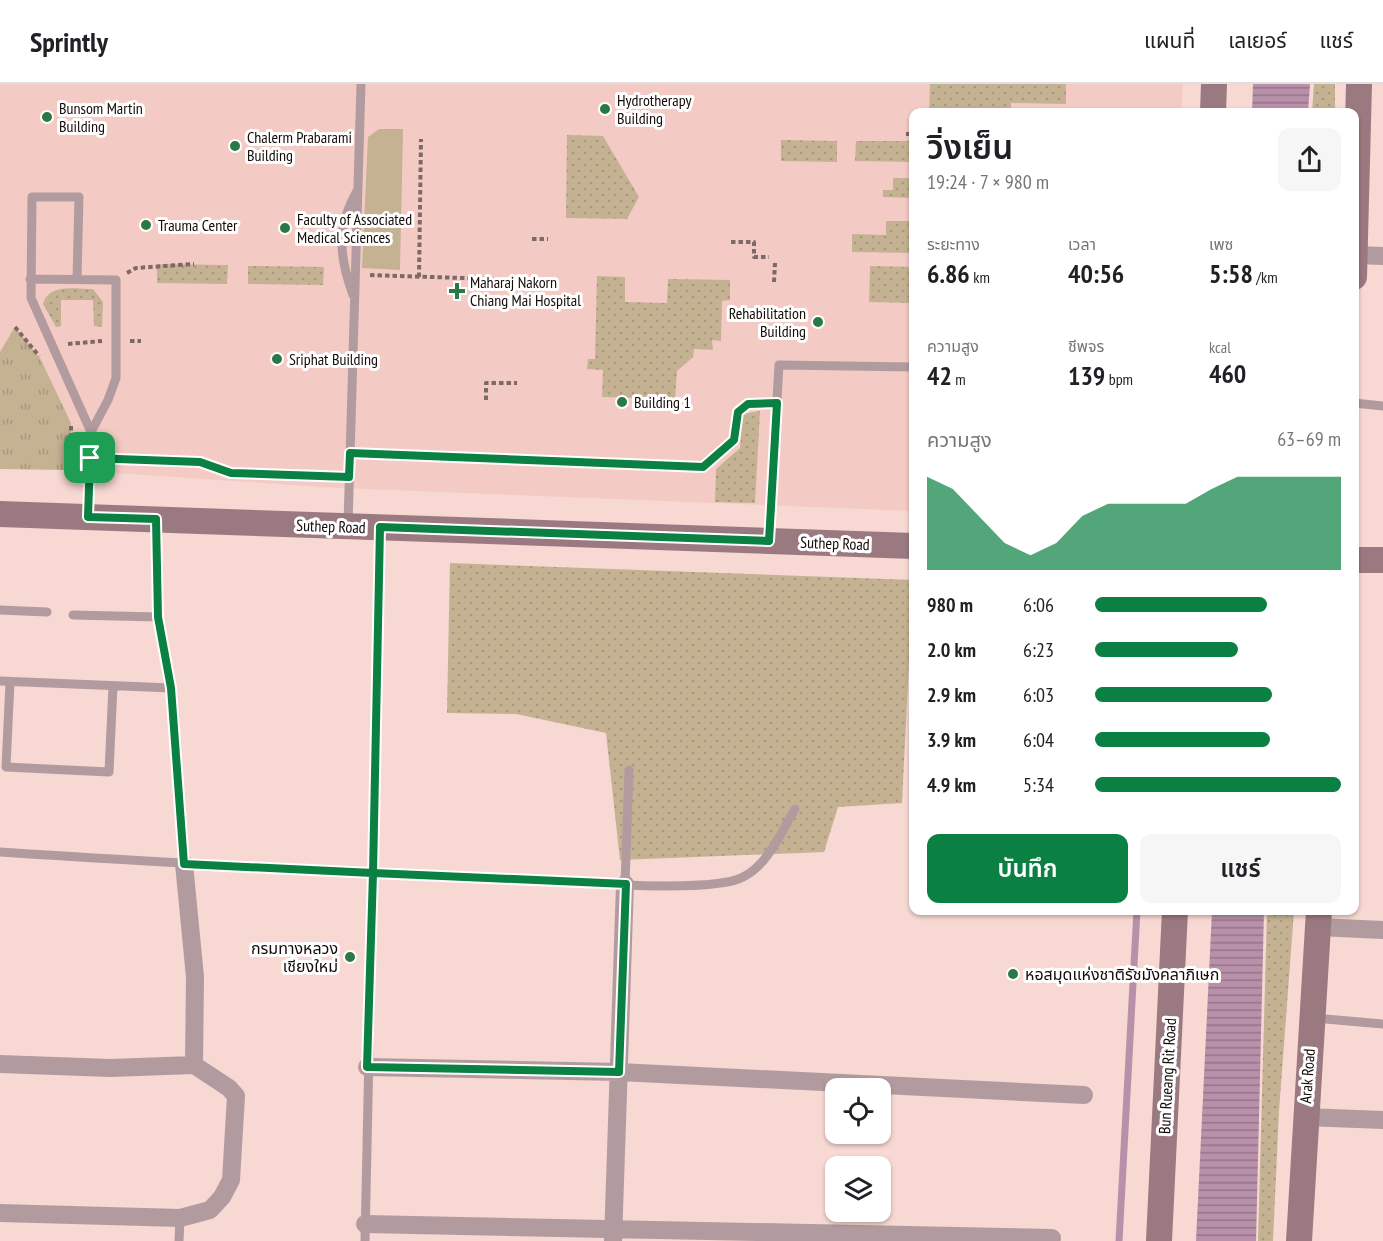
<!DOCTYPE html>
<html lang="th">
<head>
<meta charset="utf-8">
<style>
	body { margin:0; font-family:"PT Sans Narrow","Noto Sans Thai",sans-serif; background:#f6f6f6; color:#202124; height:100vh; display:flex; flex-direction:column; font-size:22px; white-space:nowrap }
	* { box-sizing:border-box; margin:0 }
	p { font-size:20px; color:#757577 }
	.icon { flex:none; width:33px; height:33px; fill:none; stroke:currentColor; stroke-width:2; stroke-linecap:round; stroke-linejoin:round }
	.map { position:relative; flex:1; overflow:hidden }
	.sheet { position:absolute; left:909px; top:24px; width:450px; height:807px; display:flex; flex-direction:column; background:#fff; border-radius:12px; box-shadow:0 2px 4px #0004 }
	.sheet>* { flex:none }
	.controls { position:absolute; left:825px; top:994px; display:grid; gap:12px }
	.controls a { display:grid; place-items:center; width:66px; height:66px; border-radius:12px; background:#fff; box-shadow:0 2px 4px #0004; font-size:30px }
	.pin { position:absolute; display:grid; place-items:center; width:51px; height:51px; color:#fff; margin:-26px; border-radius:12px; box-shadow:0 3px 9px #0006 }
	.round { display:grid; place-items:center; flex:none; width:63px; height:63px; border-radius:12px; background:#f6f6f6 }
	.head { display:flex; align-items:center; justify-content:space-between; height:102px; padding:0 18px }
	h1 { font-size:33px; font-weight:600; line-height:45px }
	.figures { display:grid; grid-template-columns:repeat(3,1fr); gap:9px; height:102px; padding:6px 18px }
	.figures div { display:grid; align-content:center }
	.figures b { font-size:26px; font-weight:600 }
	.figures small { font-size:16px; font-weight:400 }
	.figures p { font-size:16px }
	.chart { height:168px; padding:12px 18px }
	.chart p { display:flex; justify-content:space-between }
	.chart svg { width:100%; height:108px; margin-top:6px; fill:#0b8043; opacity:.7 }
	.cta { display:flex; gap:12px; margin-top:auto; padding:12px 18px }
	.cta a { flex:1; height:69px; border-radius:12px; background:#0b8043; color:#fff; font-size:24px; font-weight:600; line-height:69px; text-align:center }
	.cta a+a { background:#f6f6f6; color:#202124 }
	ul { padding:0 18px; list-style:none; font-size:20px }
	li { display:grid; grid-template-columns:96px 72px 1fr; align-items:center; height:45px }
	li i { height:15px; border-radius:8px; background:#0b8043 }
	header { display:flex; align-items:center; gap:36px; box-sizing:border-box; height:84px; padding:0 30px; background:#fff; border-bottom:2px solid #e0e0e0 }
	header strong { font-size:28px }
	nav { display:flex; gap:33px; margin-inline-start:auto; font-size:21px }
	.map>svg:first-child { display:block }
	.built { fill:#f3cbc4 }
	.grass { fill:url(#grass-dots) }
	.park { fill:url(#park-tufts) }
	.garden { fill:#c5b293 }
	.water { fill:url(#water-rules) }
	.lines { fill:none; stroke-linecap:round; stroke-linejoin:round }
	.stream { stroke:#b890a9; stroke-width:7 }
	.path { stroke:#7d6965; stroke-width:4; stroke-dasharray:4.5 3; stroke-linecap:butt }
	.lane { stroke:#b29b9f; stroke-width:9 }
	.street { stroke:#b29b9f; stroke-width:18 }
	.secondary { stroke:#9a7a80; stroke-width:26 }
	.route-casing { stroke:#fff; stroke-width:12 }
	.route { stroke:#0b8043; stroke-width:8 }
	.poi-dot { fill:#2b7847; stroke:#fff; stroke-width:2 }
	.labels { text-anchor:middle; stroke-width:6; stroke-linejoin:round; paint-order:stroke }
	.poi-label { font-size:16px; fill:#140a08; stroke:#fff; text-anchor:start }
	.street-label { font-size:16px; fill:#140a08; stroke:#fff }
</style>
</head>
<body>
<header>
<strong>Sprintly</strong>
<nav><a>แผนที่</a><a>เลเยอร์</a><a>แชร์</a></nav>
</header>
<div class="map">
<svg width="1383" height="1157" viewBox="0 0 1383 1157">
	<defs>
		<pattern id="grass-dots" width="8" height="8" patternUnits="userSpaceOnUse" patternTransform="scale(1.5)"><rect width="8" height="8" fill="#c5b293"/><path d="M2 2h.1M6 6h.1" fill="none" stroke="#a8987d" stroke-width="1.8" stroke-linecap="round"/></pattern>
		<pattern id="park-tufts" width="24" height="20" patternUnits="userSpaceOnUse" patternTransform="scale(1.5)"><rect width="24" height="20" fill="#c5b293"/><path d="M3 7l-1-3M5 7V3M7 7l1-3M15 17l-1-3M17 17v-4M19 17l1-3" fill="none" stroke="#a8987d"/></pattern>
		<pattern id="water-rules" width="6" height="5" patternUnits="userSpaceOnUse" patternTransform="scale(1.5)"><rect width="6" height="5" fill="#b890a9"/><path d="M0 2.5h6" fill="none" stroke="#947488"/></pattern>
	</defs>
	<rect width="100%" height="100%" fill="#f8d8d2"/>
	<path class="built" d="M0,0H1183L1181,28H914L913,427L339,404L71,386L0,385Z"/>
	<path class="grass" d="M930,0H1066V20L1011,19V28H929Z
		M1314,0H1335V28H1312Z
		M567,51L603,52L639,113L627,135L566,134Z
		M781,56L837,57V78L781,77Z
		M856,57H912V78L855,77Z
		M893,94H913V114L883,113V106H893Z
		M886,137H913V169L852,168V150L886,151Z
		M157,180L228,181L227,200L157,199Z
		M248,182L324,183L323,201L248,200Z
		M870,182L913,183V219L869,218Z
		M597,192L625,193V218L667,219L668,195L730,196V216L722,217L721,257L712,256L713,266L694,265L693,273L677,287L675,315L602,313L603,286L587,285L588,275H595Z
		M93,205L103,218L102,243L94,242L93,216H61V242L56,243L43,220C49,199 75,205 93,205Z
		M760,327L755,419L715,418L716,385L740,364L743,330Z
		M450,479L913,496L902,719L838,723L824,768L620,776L606,649L516,630L447,629Z
		M1267,827H1294L1279,1027L1273,1157H1258Z"/>
	<path class="park" d="M15,243L40,274L71,339V386L0,385V268Z"/>
	<path class="garden" d="M379,45H403L400,186L362,184L368,53Z"/>
	<path class="water" d="M1253,0H1310L1308,28H1252Z
		M1212,827H1264L1256,1157H1196Z"/>
	<g class="lines">
		<path class="stream" d="M1119,1157L1137,826"/>
		<path class="path" d="M906,50H914
			M532,155H548
			M731,158H754V173H769
			M127,189L136,184L194,180
			M370,191L522,196
			M419,193L421,55
			M774,198L775,179
			M15,243L39,272
			M130,257H141
			M68,260L102,257
			M486,316V299H517
			M71,342V395"/>
		<path class="lane" d="M30,195L116,196V294L108,316L91,348L31,214L32,113H79L77,195
			M353,211C339,172 336,144 357,107
			M1354,319L1383,322
			M350,369L703,383L734,356L738,328L748,320L777,319
			M90,374L200,378L231,389L349,393
			M88,431L91,348
			M156,438L158,533L171,604
			M348,440L361,0
			M769,454L779,281L914,283
			M0,526L47,528
			M73,531L158,533
			M0,597L171,604L184,780
			M10,598L6,683L109,688L113,602
			M0,768C183,780 366,789 549,797C587,799 714,809 743,793C768,781 781,748 795,725
			M625,800L629,686
			M1314,934L1383,940
			M179,1157L180,1134
			M365,1157L380,446"/>
		<path class="street" d="M1355,171L1383,172
			M1318,843L1383,846
			M0,980L110,984L194,981
			M367,983L619,988L1084,1011
			M1305,1033L1383,1036
			M0,1129L180,1134L210,1126L222,1113L231,1096L236,1012L229,1004L194,981L195,893L184,780
			M365,1140L1052,1154
			M613,1157L625,800"/>
		<path class="secondary" d="M1213,28L1214,0
			M1354,193L1359,0
			M0,430L914,462
			M1354,476H1383
			M1159,1157L1175,826
			M1299,1157L1319,826"/>
	</g>
	<g class="lines">
		<defs>
			<path id="route" d="M90,374L88,433L156,435L158,533L171,604L184,780L373,789L367,983L619,988L626,800L373,789L380,443L769,457L777,319L748,320L738,328L734,356L703,383L350,369L349,393L231,389L200,378L90,374"/>
		</defs>
		<use href="#route" class="route-casing"/>
		<use href="#route" class="route"/>
	</g>
	<g class="poi-dot">
		<circle cx="605" cy="25" r="6"/>
		<circle cx="47" cy="33" r="6"/>
		<circle cx="235" cy="62" r="6"/>
		<circle cx="146" cy="141" r="6"/>
		<circle cx="285" cy="144" r="6"/>
		<path d="M454 198h6v6h6v6h-6v6h-6v-6h-6v-6h6z"/>
		<circle cx="818" cy="238" r="6"/>
		<circle cx="277" cy="275" r="6"/>
		<circle cx="622" cy="318" r="6"/>
		<circle cx="350" cy="873" r="6"/>
		<circle cx="1013" cy="890" r="6"/>
	</g>
	<g class="labels">
		<g class="poi-label">
			<text x="617" y="22">Hydrotherapy<tspan x="617" dy="18">Building</tspan></text>
			<text x="59" y="30">Bunsom Martin<tspan x="59" dy="18">Building</tspan></text>
			<text x="247" y="59">Chalerm Prabarami<tspan x="247" dy="18">Building</tspan></text>
			<text x="297" y="141">Faculty of Associated<tspan x="297" dy="18">Medical Sciences</tspan></text>
			<text x="158" y="147">Trauma Center</text>
			<text x="470" y="204">Maharaj Nakorn<tspan x="470" dy="18">Chiang Mai Hospital</tspan></text>
			<text x="806" y="235" text-anchor="end">Rehabilitation<tspan x="806" dy="18">Building</tspan></text>
			<text x="289" y="281">Sriphat Building</text>
			<text x="634" y="324">Building 1</text>
			<text x="338" y="870" text-anchor="end">กรมทางหลวง<tspan x="338" dy="18">เชียงใหม่</tspan></text>
			<text x="1025" y="896">หอสมุดแห่งชาติรัชมังคลาภิเษก</text>
		</g>
		<g class="street-label">
			<text transform="translate(331 442) rotate(2)" y="6">Suthep Road</text>
			<text transform="translate(835 459) rotate(2)" y="6">Suthep Road</text>
			<text transform="translate(1167 992) rotate(-87)" y="6">Bun Rueang Rit Road</text>
			<text transform="translate(1307 992) rotate(-86)" y="6">Arak Road</text>
		</g>
	</g>
</svg>
<div class="controls">
<a><svg class="icon" aria-label="locate" viewBox="0 0 24 24"><circle cx="12" cy="12" r="6"/><path d="M12 2v4M12 18v4M2 12h4M18 12h4"/></svg></a>
<a><svg class="icon" aria-label="layers" viewBox="0 0 24 24"><path d="M12 4l9 5-9 5-9-5zM3 14l9 5 9-5"/></svg></a>
</div>
<div class="pin" style="left:90px;top:374px;background:#1e9e55"><svg class="icon" aria-label="arrive" viewBox="0 0 24 24"><path d="M6 21V4h12l-3 4 3 4H6"/></svg></div>
<section class="sheet">
<div class="head"><div><h1>วิ่งเย็น</h1><p>19:24 · 7 × 980 m</p></div><a class="round"><svg class="icon" aria-label="share" viewBox="0 0 24 24"><path d="M12 15V3M7 8l5-5 5 5M5 13v7h14v-7"/></svg></a></div>
<div class="figures">
<div><p>ระยะทาง</p><b>6.86<small> km</small></b></div>
<div><p>เวลา</p><b>40:56</b></div>
<div><p>เพซ</p><b>5:58<small> /km</small></b></div>
</div>
<div class="figures">
<div><p>ความสูง</p><b>42<small> m</small></b></div>
<div><p>ชีพจร</p><b>139<small> bpm</small></b></div>
<div><p>kcal</p><b>460</b></div>
</div>
<div class="chart"><p><span>ความสูง</span>63–69 m</p>
<svg viewBox="0 0 160 44" preserveAspectRatio="none"><path d="M0 44V6L10 11L20 22L30 33L40 38L50 33L60 22L70 17L80 17L90 17L100 17L110 11L120 6L130 6L140 6L150 6L160 6V44z"/></svg>
</div>
<ul>
<li><b>980 m</b>6:06<i style="width:70%"></i></li>
<li><b>2.0 km</b>6:23<i style="width:58%"></i></li>
<li><b>2.9 km</b>6:03<i style="width:72%"></i></li>
<li><b>3.9 km</b>6:04<i style="width:71%"></i></li>
<li><b>4.9 km</b>5:34<i style="width:100%"></i></li>
</ul>
<div class="cta"><a>บันทึก</a><a>แชร์</a></div>
</section>
</div>
</body>
</html>
